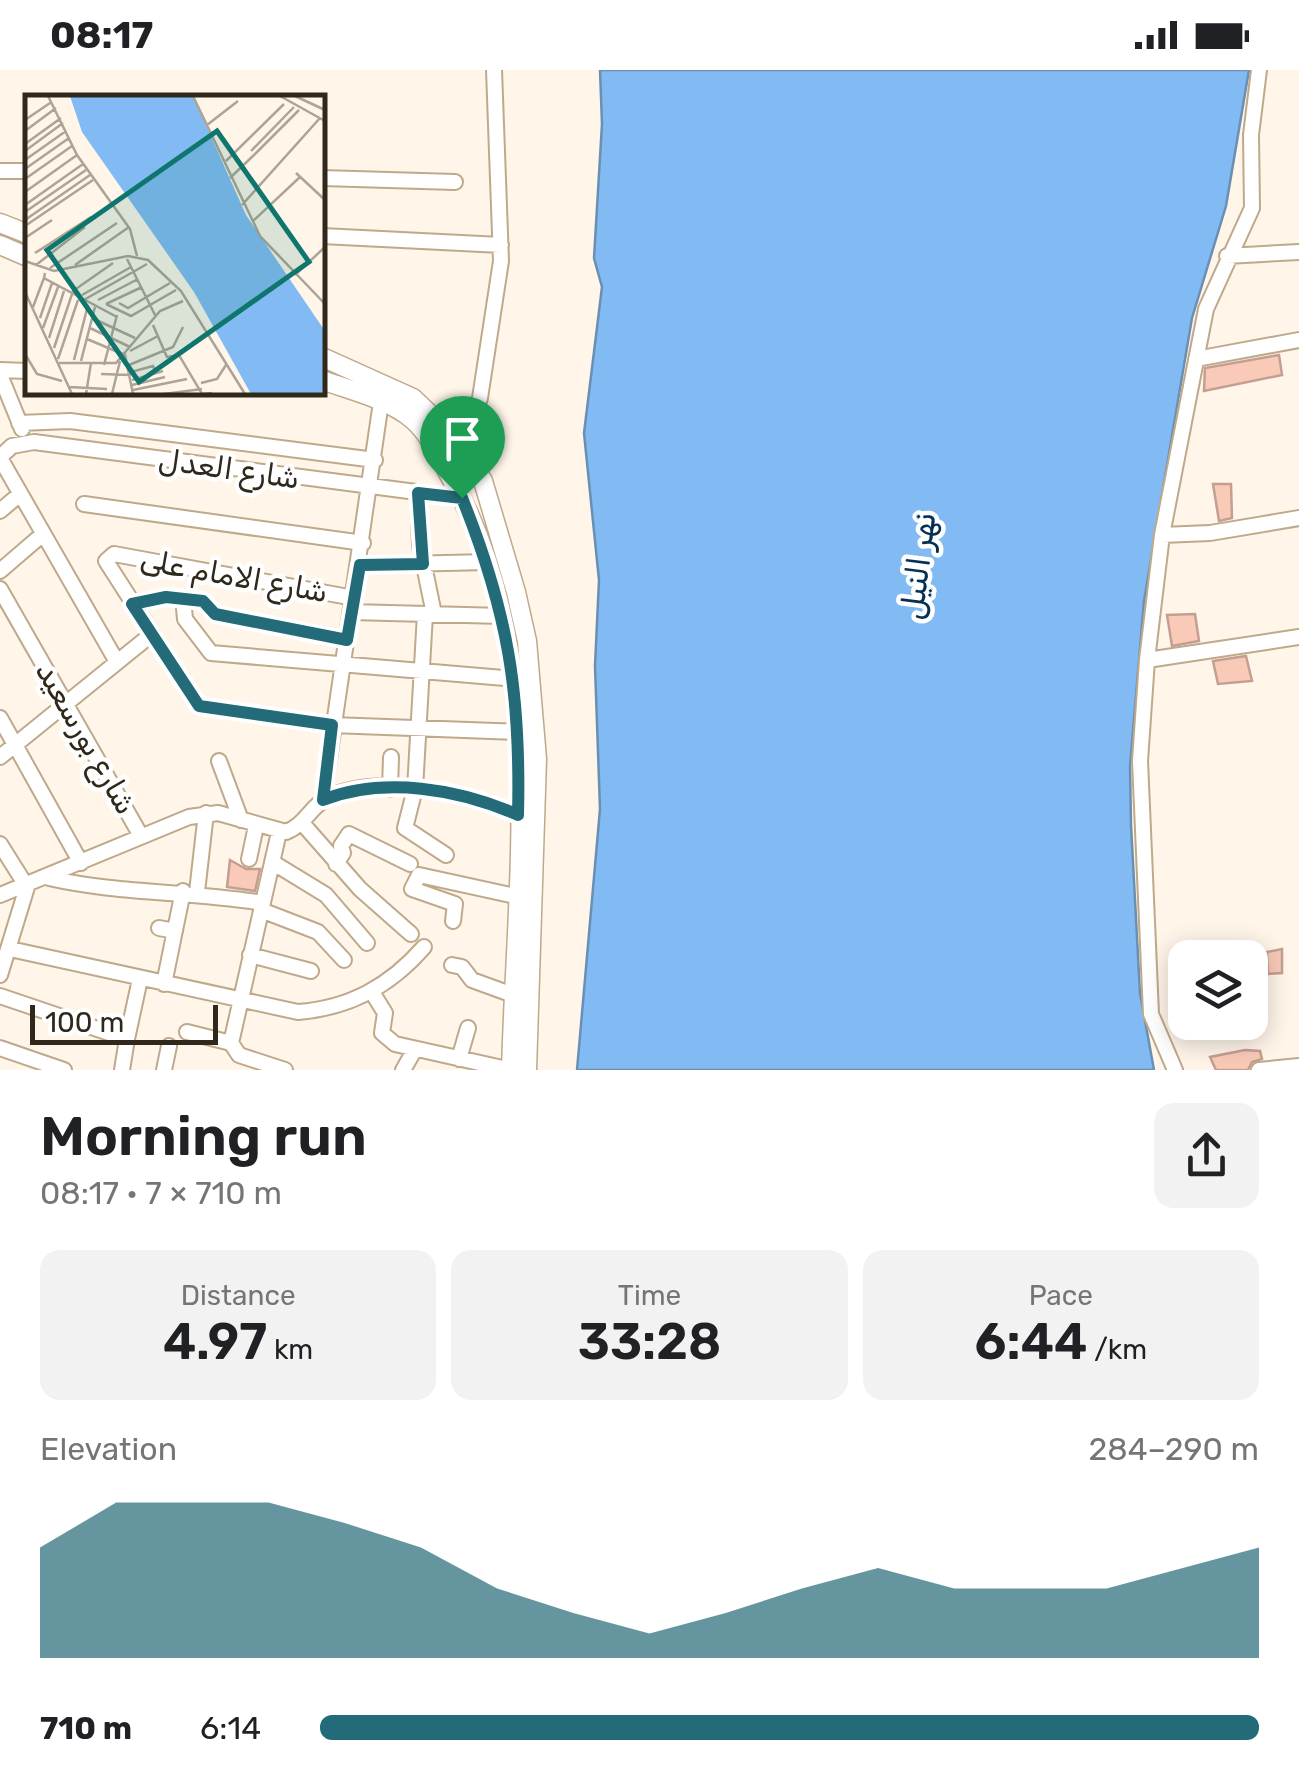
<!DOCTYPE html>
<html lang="en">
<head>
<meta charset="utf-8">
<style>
	body { margin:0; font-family:Rubik,"Noto Sans Arabic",sans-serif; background:#f2f2f2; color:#202124; height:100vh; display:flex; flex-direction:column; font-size:38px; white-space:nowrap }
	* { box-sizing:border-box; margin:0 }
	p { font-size:32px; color:#757577 }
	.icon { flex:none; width:55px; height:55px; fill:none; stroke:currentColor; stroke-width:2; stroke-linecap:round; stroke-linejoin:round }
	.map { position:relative; height:1000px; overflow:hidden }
	.sheet { display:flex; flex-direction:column; background:#fff; flex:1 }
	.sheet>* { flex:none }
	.fabs { position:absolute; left:1168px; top:870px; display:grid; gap:20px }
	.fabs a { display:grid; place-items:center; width:100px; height:100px; border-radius:20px; background:#fff; box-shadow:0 5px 25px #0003; font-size:50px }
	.scale { position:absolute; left:30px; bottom:25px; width:188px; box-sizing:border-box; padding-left:10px; border:5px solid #31281c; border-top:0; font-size:28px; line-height:35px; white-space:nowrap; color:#31281c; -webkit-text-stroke:8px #fff; paint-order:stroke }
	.pin { position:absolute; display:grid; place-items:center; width:85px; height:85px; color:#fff; margin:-102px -42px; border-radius:50% 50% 50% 0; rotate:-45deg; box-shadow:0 0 10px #0007 }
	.pin .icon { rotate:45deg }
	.round { display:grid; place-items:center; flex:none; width:105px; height:105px; border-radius:20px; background:#f2f2f2 }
	.overview { display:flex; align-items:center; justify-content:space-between; height:170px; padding:0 40px }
	h1 { font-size:55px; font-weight:600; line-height:75px }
	.stats { display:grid; grid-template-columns:repeat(3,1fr); gap:15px; height:170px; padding:10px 40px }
	.stats div { display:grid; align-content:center; border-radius:20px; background:#f2f2f2; text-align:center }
	.stats b { font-size:50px; font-weight:600 }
	.stats small { font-size:28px; font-weight:400 }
	.stats p { font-size:28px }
	.chart { height:280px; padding:20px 40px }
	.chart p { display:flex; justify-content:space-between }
	.chart svg { width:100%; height:180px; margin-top:10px; fill:#246b79; opacity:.7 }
	ul { padding:0 40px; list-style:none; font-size:32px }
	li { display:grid; grid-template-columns:160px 120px 1fr; align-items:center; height:75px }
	li i { height:25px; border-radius:12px; background:#246b79 }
	.status { display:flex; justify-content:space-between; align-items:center; height:70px; padding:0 50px; background:#fff; direction:ltr }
	.status svg { height:28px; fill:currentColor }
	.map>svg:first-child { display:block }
	.water { fill:#82bbf4; stroke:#6a8fb3; stroke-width:2.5 }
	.building { fill:#facab8; stroke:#c49f91; stroke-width:2.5 }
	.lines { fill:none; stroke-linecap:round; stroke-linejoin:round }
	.minor-casing { stroke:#bfa98b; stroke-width:18 }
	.major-casing { stroke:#bfa98b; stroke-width:21 }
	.minor { stroke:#fff; stroke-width:14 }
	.major { stroke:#fff; stroke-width:18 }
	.route-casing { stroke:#fff; stroke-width:20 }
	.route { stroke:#246b79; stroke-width:12 }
	.labels { text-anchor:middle; stroke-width:9; stroke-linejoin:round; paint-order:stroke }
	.street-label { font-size:30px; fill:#31281c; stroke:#fff }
	.water-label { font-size:32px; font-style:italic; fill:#053054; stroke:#fff }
	.inset-road { fill:none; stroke:#ada397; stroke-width:2.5 }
	.view { fill:#0f766e; fill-opacity:0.15; stroke:#0f766e; stroke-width:5 }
	.inset-edge { fill:none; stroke:#31281c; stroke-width:5 }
</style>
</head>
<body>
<div class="status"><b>08:17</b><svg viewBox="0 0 49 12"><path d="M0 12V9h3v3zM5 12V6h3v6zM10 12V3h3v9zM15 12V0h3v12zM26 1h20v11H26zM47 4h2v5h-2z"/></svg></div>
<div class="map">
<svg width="1299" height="1000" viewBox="0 0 1299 1000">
	<rect width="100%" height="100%" fill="#fff5e9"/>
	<path class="water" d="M600,0H1249L1226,136L1192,248L1144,531L1130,696L1131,755L1140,923L1154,1000H577L600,739L595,596L599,510L584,363L602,217L594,188L602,54Z"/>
	<path class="building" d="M1279,285L1282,305L1204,321L1205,298Z
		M1213,414H1231L1232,448L1219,451Z
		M1195,544L1199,571L1172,576L1167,545Z
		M1246,586L1252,611L1218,614L1213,591Z
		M230,790L246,799H260L255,821L227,817Z
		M1282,879V903L1268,904L1267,882Z
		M1245,980L1260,981L1262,989L1252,992L1248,1000H1216L1210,987Z"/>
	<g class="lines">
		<defs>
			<path id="minor" d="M0,101H28
				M322,108L455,112
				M322,166L501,175
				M1227,186L1299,182
				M1196,289L1299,270
				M0,300L28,301
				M0,305L22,359
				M19,353L70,351L375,390
				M436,360L476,339L480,328L501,191L494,0
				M0,387L12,376L34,372L462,428
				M0,388L117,592
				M418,423L420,476L434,544
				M84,434L363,473
				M0,441L20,424
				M1162,465L1210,463L1299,448
				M360,495L488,492
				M0,501L43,464
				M0,519L141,766
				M183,528L185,549L211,583L515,609
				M354,528L114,484L106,491L199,636L332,655L520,662
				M132,533L166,527L203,531L215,544L347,569
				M351,542L503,546
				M425,544L415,719L405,758L446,785
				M1147,590L1299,567
				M0,648L81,793
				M0,687L152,564
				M219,691L241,750
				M390,719L391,687
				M323,730L381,332
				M303,754L360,819L411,864
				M279,762L231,973L239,985L285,1000
				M0,774L27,817L0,905
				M249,789L256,756
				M272,792L326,825L367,873
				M336,794L343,783L341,776L349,764L410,794
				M49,808C119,824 191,821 263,833
				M197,822L206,743
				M0,825L189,747L218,743L286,762C305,755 310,737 327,728C378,703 468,723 518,745
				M261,840L318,862L344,890
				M453,851L455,834L412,819L419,805L515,826
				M159,858L175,861
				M10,879L298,942C350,938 390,916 424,877
				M250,885L311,901
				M452,895L462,897L472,910L513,925
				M164,914L183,821
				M372,922L385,943L382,963L395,974L511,1000
				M0,926L127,969L122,1000
				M187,962L231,973
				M127,969L140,909
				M0,978L64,1000
				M459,989L468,958
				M164,1000L169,976
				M403,1000L414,981
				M1175,1000L1151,944L1140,691L1147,590L1162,465L1206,239L1252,138L1251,65L1259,0
				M1259,1000L1299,996"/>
			<path id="major" d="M0,153L28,164
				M0,175L28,187
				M322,287L413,328L459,372L483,411L516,522L527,571L537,689L527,1000
				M322,310C352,321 388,329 412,349C431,365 441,391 453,412C549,585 516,810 511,1000"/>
		</defs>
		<use href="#minor" class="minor-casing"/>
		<use href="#major" class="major-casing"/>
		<use href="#minor" class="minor"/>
		<use href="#major" class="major"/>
	</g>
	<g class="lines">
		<defs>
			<path id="route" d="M418,423L462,428C508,542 521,623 518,745C459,719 384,706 323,730L332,655L199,636L132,534L166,527L203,531L215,544L347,570L360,495L423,494Z"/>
		</defs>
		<use href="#route" class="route-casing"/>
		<use href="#route" class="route"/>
	</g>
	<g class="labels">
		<g class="street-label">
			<text transform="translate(229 399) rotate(8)" y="10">شارع العدل</text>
			<text transform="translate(234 506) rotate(10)" y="10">شارع الامام على</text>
			<text transform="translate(86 668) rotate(60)" y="10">شارع بورسعيد</text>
		</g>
		<g class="water-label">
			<text transform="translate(918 496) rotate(-83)" y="11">نهر النيل</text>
		</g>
	</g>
	<g transform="translate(25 25)">
		<rect width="300" height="300" fill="#fff5e9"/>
		<path d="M45,1H168L221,120L300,236V299H226L169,197L57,37Z" fill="#82bbf4"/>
		<path class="inset-road" d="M23,1L52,60L105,134L112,161M168,1L235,141L300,209M255,1L300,26M270,1L300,15M0,25L25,8M182,30L213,6M0,36L31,13M0,49L36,23M0,56L38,28M226,56L269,12M230,59L274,15M0,65L41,36M201,66L259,9M0,74L44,43M271,78L300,105M205,83L230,59M0,84L47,51M0,97L52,60M0,110L58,69M217,110L295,23M0,117L61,75M0,125L65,80M227,127L275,82M0,131L68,85M0,143L27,125M10,158L66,122M102,164L131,222M0,166L29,176L103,161L123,165L156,196L220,299M11,170L60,132M50,170L104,132M25,173L92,128M20,178L19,183L92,222M270,180L300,152M0,197L47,299M57,200L106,172M73,205L113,184M57,206L122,169M94,208L103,213L145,188M81,209L106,221L151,195M81,209L117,192M8,212L19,183M15,223L27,188M67,223L110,243M128,230L142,262L154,260L177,299L187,298M18,233L33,192M65,233L105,252M24,243L39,196M62,244L100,260L108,299M29,253L48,196L88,168M105,256L133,241M0,259L12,279L37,286M33,264L53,205M49,265L63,210M56,266L70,212M34,268H91L135,216L158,206M79,270L92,220M104,270L148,252L158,232M106,277L128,271L131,278M76,279L106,280M107,285L138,276M176,288L192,284L201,270M107,290L140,282M44,292L82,294M108,295L162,284M61,299L66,268M87,299L95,266M139,299L177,294"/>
		<path class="view" d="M192,36L284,167L114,287L22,155Z"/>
		<rect width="300" height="300" class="inset-edge"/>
	</g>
</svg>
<div class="fabs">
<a><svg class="icon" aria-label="layers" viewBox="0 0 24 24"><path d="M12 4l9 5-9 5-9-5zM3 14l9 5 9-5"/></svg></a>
</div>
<div class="scale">100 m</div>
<div class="pin" style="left:462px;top:428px;background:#1e9e55"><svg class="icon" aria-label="arrive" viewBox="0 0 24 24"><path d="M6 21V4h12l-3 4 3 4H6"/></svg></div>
</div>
<section class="sheet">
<div class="overview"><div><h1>Morning run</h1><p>08:17 · 7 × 710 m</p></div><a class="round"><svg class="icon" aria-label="share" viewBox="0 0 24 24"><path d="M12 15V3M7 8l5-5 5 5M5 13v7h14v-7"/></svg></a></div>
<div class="stats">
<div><p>Distance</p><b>4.97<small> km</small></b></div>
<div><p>Time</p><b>33:28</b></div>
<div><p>Pace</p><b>6:44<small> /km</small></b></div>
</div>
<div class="chart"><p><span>Elevation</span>284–290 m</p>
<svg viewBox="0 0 160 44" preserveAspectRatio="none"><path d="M0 44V17L10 6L20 6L30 6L40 11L50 17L60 27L70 33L80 38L90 33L100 27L110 22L120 27L130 27L140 27L150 22L160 17V44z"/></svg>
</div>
<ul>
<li><b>710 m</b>6:14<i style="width:100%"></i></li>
</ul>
</section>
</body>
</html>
